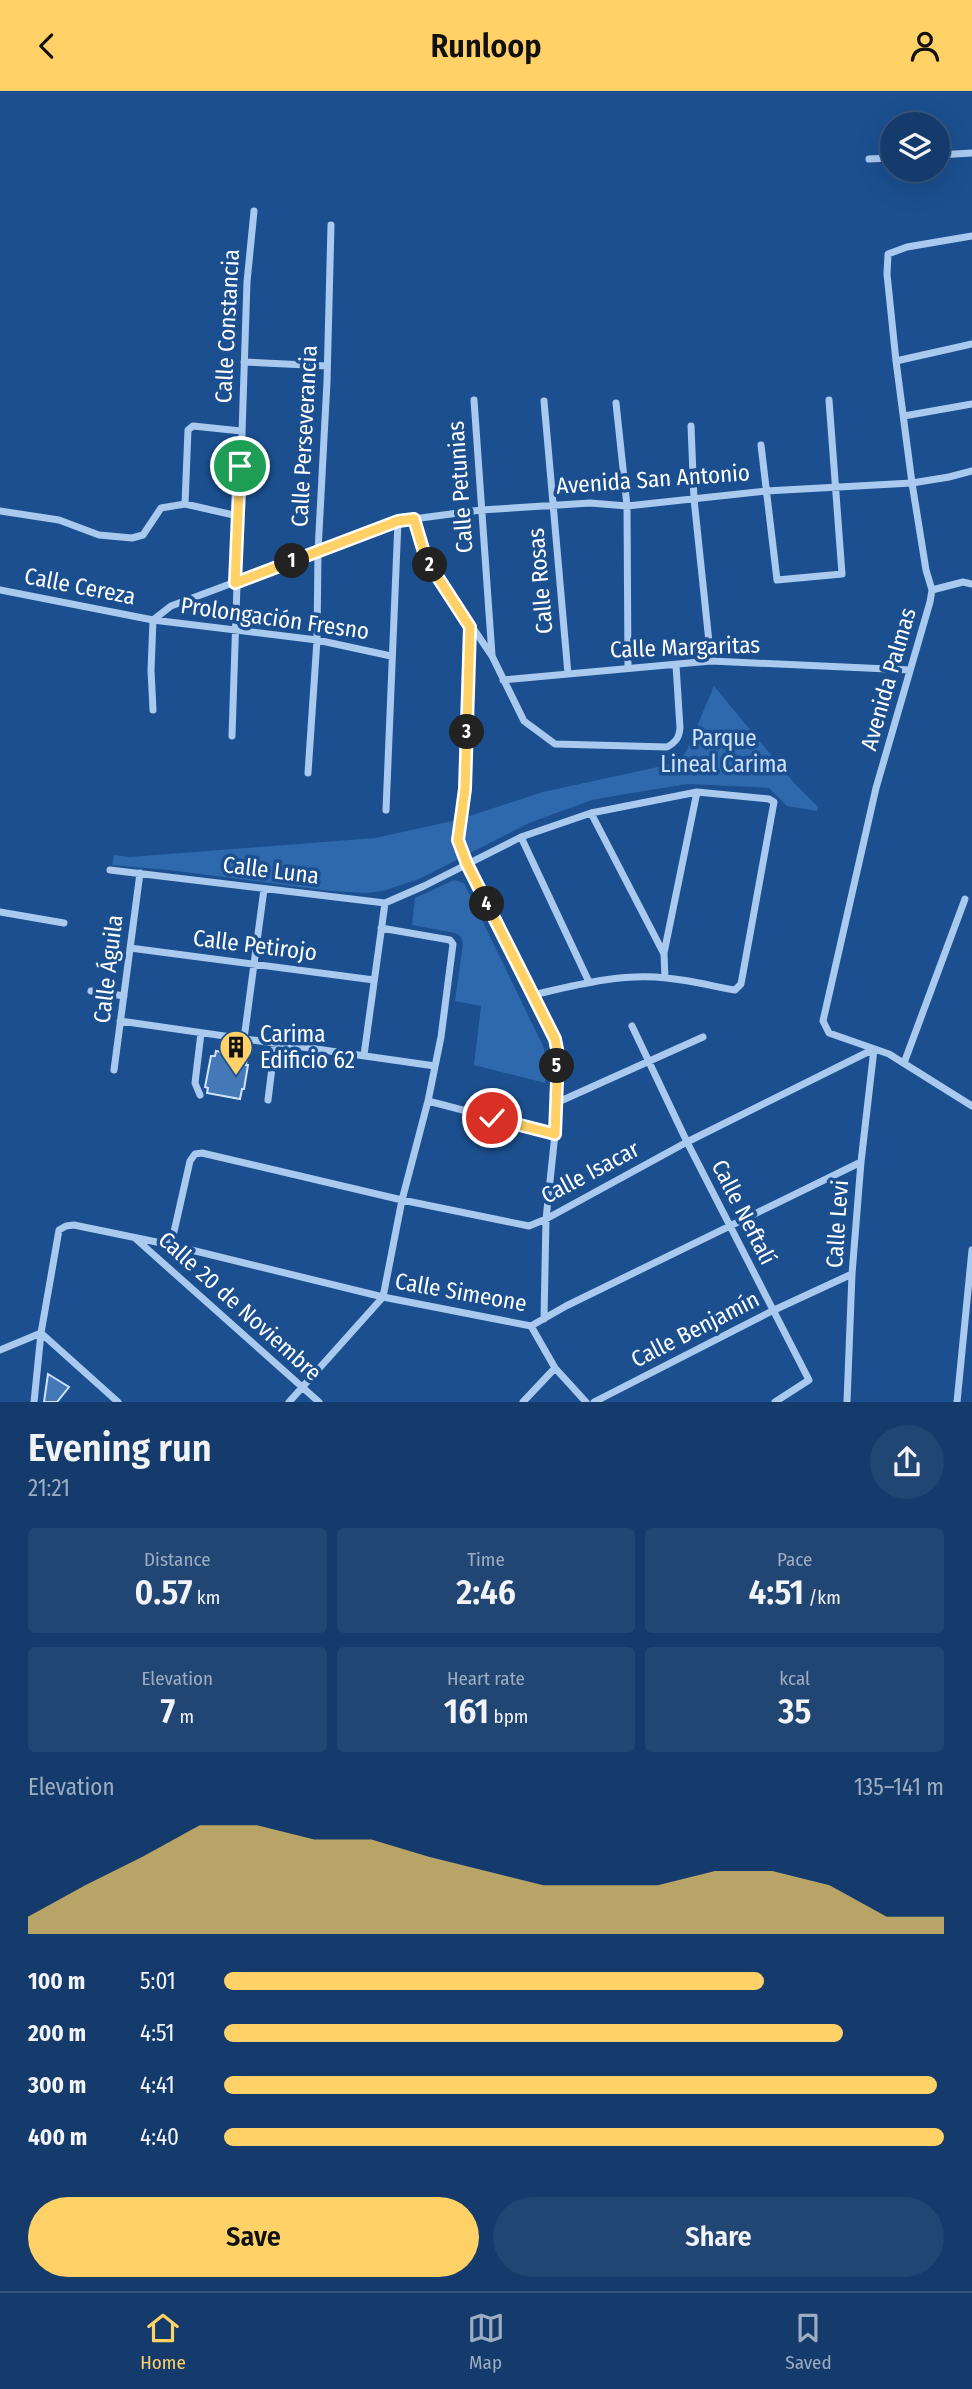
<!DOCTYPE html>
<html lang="en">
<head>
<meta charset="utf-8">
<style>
	body { margin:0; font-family:"Fira Sans Condensed",sans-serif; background:#214673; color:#f1f3f6; height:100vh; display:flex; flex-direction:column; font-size:26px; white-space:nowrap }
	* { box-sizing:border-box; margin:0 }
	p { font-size:23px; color:#9dadc1 }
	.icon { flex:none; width:38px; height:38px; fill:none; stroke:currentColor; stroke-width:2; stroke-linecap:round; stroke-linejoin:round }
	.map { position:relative; height:1311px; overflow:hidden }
	.drawer { display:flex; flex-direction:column; background:#143b6b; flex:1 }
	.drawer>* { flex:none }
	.controls { position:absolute; left:880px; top:21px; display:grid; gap:14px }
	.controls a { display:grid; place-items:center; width:70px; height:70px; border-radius:50%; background:#143b6b; box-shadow:0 7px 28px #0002,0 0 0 2px #33557e; font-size:35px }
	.pin { position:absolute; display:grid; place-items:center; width:60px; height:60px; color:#fff; margin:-30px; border:4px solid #fff; border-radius:50%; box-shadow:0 2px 7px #0007 }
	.km { position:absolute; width:35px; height:35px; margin:-18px; border-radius:50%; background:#222; color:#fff; font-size:19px; line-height:35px; text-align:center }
	.round { display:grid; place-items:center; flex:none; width:74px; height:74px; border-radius:37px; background:#214673 }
	.headline { display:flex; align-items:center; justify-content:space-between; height:119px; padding:0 28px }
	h1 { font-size:38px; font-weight:600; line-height:52px }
	.stats { display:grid; grid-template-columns:repeat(3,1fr); gap:10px; height:119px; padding:7px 28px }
	.stats div { display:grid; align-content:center; border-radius:7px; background:#214673; text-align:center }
	.stats b { font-size:35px; font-weight:600 }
	.stats small { font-size:19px; font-weight:400 }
	.stats p { font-size:19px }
	.chart { height:196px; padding:14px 28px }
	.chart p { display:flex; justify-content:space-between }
	.chart svg { width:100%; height:126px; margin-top:7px; fill:#ffd166; opacity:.7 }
	.cta { display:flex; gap:14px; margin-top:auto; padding:14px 28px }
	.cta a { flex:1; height:80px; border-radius:42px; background:#ffd166; color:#111; font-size:28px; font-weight:600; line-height:80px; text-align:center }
	.cta a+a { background:#214673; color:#f1f3f6 }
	ul { padding:0 28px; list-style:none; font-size:23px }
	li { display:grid; grid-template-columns:112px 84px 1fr; align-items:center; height:52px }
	li i { height:18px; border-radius:9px; background:#ffd166 }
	header { display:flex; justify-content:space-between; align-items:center; height:91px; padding:0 28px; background:#ffd166; color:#111; font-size:32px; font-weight:600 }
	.menu { display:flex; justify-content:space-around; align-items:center; height:98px; border-top:2px solid #33557e; background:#143b6b; font-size:19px; color:#9dadc1 }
	.menu a { display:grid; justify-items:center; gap:4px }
	.menu .active { color:#ffd166 }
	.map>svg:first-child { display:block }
	.green { fill:#2e69ad }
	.building { fill:#4478b7; stroke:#cfe3fa; stroke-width:2 }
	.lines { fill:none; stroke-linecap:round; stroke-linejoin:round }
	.street { stroke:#a9c9ee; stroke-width:7 }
	.route-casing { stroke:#fff; stroke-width:14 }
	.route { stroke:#ffd166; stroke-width:9 }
	.labels { text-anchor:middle; stroke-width:7; stroke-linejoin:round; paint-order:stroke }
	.street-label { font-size:23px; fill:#fff; stroke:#1b4f8f }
	.park-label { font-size:23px; fill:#cfe3fa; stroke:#1b4f8f }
	.poi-label { font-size:23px; fill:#fff; stroke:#1b4f8f; text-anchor:start }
</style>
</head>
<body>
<header><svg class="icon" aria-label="back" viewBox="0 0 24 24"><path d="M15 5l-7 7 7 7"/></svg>Runloop<svg class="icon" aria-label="person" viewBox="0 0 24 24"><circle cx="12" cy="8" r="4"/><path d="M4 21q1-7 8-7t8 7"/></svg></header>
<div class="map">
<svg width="972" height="1311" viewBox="0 0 972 1311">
	<rect width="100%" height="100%" fill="#1b4f8f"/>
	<path class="green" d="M714,595L795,693L818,716L817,720L787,715L769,697L753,696L688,693L620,704L592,709L529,732L419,788L383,800L366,802L331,800L169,779L112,774L114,764L130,766L375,747L457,729L543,701L667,674L680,669L687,659Z
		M454,789L464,792L543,955L547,972L545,992L474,974L481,915L455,910L463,853L461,846L455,842L412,834L415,807Z"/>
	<path class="building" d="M216,960L247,965L246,974H248L244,998H242L240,1008L207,1002L208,997L205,996L211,965H215Z
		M48,1283L69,1296L57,1311H44Z"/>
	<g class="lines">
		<path class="street" d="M938,64L972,62
			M869,68L892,67
			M972,145L907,156L888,163L887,183L896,270L912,392L926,479L932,499L930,511L876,697L823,930L829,942L889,963L972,1015
			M896,270L972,253
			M244,271L327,275
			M474,309L492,564
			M544,310L568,583
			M616,312L627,415L628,576
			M904,325L972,313
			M691,335L694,408L711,570
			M761,354L777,489L842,483L829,309
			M185,413L188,339L193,335L241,340
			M0,420L59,429L99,444L132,447L143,444L161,417L185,413L238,425
			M413,428L426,468L492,565L524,630L555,653L667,656C676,651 679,647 680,637L676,574
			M0,499L153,529L317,549L391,565
			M932,499L963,491L972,493
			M153,529L171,515L398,430L481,419L590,412L627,415L766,400L912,392L949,386L972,380
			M470,536L465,698L458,749L467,773L555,948L558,963L555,1043L546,1128L544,1228
			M503,589L711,570L910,579
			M153,619L151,579L153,529
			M232,645L247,191L254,120
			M308,682L317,549L318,460L327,291L331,134
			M386,719L398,430
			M591,722L664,863L665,887
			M521,746L589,891
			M110,779L385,812L424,795L521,746L591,722L697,701L769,708L774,711L741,893L735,899C712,895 689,889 666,887C621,882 576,894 533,904
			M0,821L64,832
			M130,857L374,889
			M664,862L697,701
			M91,900L124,905
			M120,930L435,975
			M632,935L687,1051L809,1289L775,1311
			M244,948L264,798
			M364,964L385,812
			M904,972L965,808
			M114,979L140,782
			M200,1004L195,992L201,942
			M268,1009L275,952
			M428,1010L555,1043
			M556,1012L703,946
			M136,1148L319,1311
			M171,1154L190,1070L195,1063L202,1062L402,1109L529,1135L546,1128L687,1051L874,958
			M531,1235L555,1277L586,1311
			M0,1259L41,1242L118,1311
			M34,1311L41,1242L59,1139L66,1135L74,1134L171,1154L383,1206L531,1235L566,1215L861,1071
			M289,1311L383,1206L402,1109L428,1010L441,946L453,853L450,849L381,837
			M523,1311L555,1277
			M594,1311L772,1220L852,1183
			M847,1311L852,1183L861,1071L874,958
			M957,1311L972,1159"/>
	</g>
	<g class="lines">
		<defs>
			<path id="route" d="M240,375L235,492L398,430L414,428L426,468L470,536L465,698L458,749L467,773L555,948L558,963L555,1043L492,1027"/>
		</defs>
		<use href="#route" class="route-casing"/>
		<use href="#route" class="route"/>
	</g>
	<defs>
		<symbol id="building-pin" viewBox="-11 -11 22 30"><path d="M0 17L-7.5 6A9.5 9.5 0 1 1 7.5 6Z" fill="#ffd166" stroke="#1b4f8f"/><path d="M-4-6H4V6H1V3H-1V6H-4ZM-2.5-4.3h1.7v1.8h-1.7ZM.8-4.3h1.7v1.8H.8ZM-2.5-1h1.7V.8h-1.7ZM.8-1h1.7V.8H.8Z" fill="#111"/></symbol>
	</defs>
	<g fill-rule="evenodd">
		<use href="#building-pin" x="217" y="937" width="38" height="52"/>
	</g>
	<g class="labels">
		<g class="street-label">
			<text transform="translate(227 235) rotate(-87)" y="8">Calle Constancia</text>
			<text transform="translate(304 345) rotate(-87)" y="8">Calle Perseverancia</text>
			<text transform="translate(653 388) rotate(-4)" y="8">Avenida San Antonio</text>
			<text transform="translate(460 396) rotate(-94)" y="8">Calle Petunias</text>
			<text transform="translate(540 490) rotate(-95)" y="8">Calle Rosas</text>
			<text transform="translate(80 495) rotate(11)" y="8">Calle Cereza</text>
			<text transform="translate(275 527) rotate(8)" y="8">Prolongación Fresno</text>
			<text transform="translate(685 556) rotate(-2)" y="8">Calle Margaritas</text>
			<text transform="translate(888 588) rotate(-74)" y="8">Avenida Palmas</text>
			<text transform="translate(271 779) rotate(7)" y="8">Calle Luna</text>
			<text transform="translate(255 854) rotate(7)" y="8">Calle Petirojo</text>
			<text transform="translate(108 878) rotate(-83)" y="8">Calle Águila</text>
			<text transform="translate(590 1081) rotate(-28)" y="8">Calle Isacar</text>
			<text transform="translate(744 1121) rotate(63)" y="8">Calle Neftalí</text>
			<text transform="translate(837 1133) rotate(-86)" y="8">Calle Levi</text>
			<text transform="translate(461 1201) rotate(10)" y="8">Calle Simeone</text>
			<text transform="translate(240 1215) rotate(42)" y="8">Calle 20 de Noviembre</text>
			<text transform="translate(695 1238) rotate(-27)" y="8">Calle Benjamín</text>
		</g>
		<g class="park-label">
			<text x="724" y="655">Parque<tspan x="724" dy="26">Lineal Carima</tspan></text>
		</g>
		<g class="poi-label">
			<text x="260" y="951">Carima<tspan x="260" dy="26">Edificio 62</tspan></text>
		</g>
	</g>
</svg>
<div class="controls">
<a><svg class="icon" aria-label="layers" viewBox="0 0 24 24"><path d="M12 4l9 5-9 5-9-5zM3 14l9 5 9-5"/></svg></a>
</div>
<div class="pin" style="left:240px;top:375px;background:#1e9e55"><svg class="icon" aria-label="arrive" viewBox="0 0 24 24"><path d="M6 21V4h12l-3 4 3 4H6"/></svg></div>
<div class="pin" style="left:492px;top:1027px;background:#d93025"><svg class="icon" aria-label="check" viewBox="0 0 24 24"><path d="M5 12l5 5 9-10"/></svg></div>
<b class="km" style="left:292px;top:470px">1</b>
<b class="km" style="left:430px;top:474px">2</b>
<b class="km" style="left:467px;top:641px">3</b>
<b class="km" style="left:487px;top:813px">4</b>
<b class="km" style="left:557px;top:975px">5</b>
</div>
<section class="drawer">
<div class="headline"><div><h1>Evening run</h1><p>21:21</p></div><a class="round"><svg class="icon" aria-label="share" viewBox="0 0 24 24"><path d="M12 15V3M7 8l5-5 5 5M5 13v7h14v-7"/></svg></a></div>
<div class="stats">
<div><p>Distance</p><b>0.57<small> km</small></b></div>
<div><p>Time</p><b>2:46</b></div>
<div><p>Pace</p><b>4:51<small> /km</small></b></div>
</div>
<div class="stats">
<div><p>Elevation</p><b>7<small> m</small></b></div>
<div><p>Heart rate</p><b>161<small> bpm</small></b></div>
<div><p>kcal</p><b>35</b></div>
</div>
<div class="chart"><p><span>Elevation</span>135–141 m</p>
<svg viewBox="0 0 160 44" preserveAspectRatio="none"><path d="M0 44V38L10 27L20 17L30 6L40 6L50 11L60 11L70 17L80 22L90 27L100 27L110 27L120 22L130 22L140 27L150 38L160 38V44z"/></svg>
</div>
<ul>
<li><b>100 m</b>5:01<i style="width:75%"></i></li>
<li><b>200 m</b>4:51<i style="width:86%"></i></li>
<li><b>300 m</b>4:41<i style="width:99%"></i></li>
<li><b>400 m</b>4:40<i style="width:100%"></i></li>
</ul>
<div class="cta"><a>Save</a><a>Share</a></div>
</section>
<nav class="menu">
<a class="active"><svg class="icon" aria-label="home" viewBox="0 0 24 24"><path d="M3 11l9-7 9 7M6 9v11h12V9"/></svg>Home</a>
<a><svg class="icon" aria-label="map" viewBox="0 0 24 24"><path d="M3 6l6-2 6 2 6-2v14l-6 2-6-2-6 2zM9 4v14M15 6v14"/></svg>Map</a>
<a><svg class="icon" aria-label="saved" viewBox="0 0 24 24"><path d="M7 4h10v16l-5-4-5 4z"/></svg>Saved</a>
</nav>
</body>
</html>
